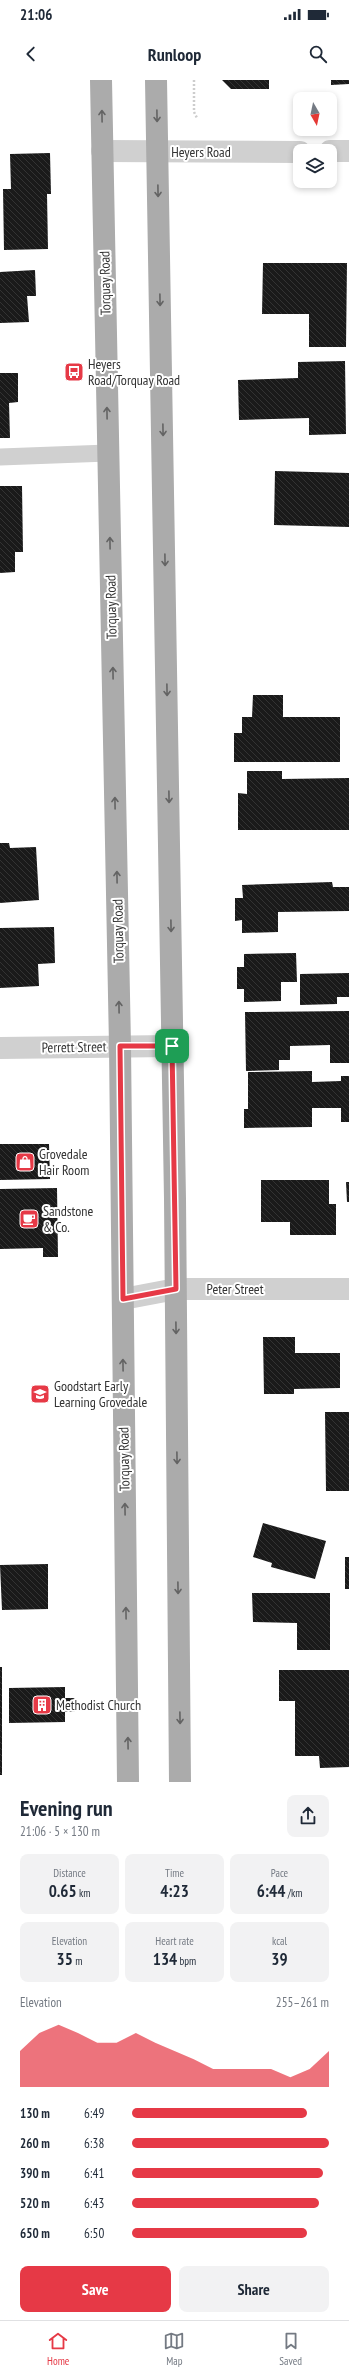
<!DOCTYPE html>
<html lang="en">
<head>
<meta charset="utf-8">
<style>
	body { margin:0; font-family:"PT Sans Narrow",sans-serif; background:#f2f2f3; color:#1f2937; height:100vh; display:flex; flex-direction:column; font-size:15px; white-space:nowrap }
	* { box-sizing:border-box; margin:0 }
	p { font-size:13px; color:#747a83 }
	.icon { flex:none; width:22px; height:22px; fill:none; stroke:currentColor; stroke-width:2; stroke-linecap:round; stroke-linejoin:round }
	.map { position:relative; height:1702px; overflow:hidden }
	.details { display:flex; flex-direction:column; background:#fff; flex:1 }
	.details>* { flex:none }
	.needle { width:26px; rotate:171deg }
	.fabs { position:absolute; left:293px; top:12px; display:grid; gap:8px }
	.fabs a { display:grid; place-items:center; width:44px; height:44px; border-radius:8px; background:#fff; box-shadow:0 2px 6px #0003; font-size:20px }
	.pin { position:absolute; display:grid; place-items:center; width:34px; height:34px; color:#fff; margin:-17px; border-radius:8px; box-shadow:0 2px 6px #0006 }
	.round { display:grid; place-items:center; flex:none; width:42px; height:42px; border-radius:8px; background:#f2f2f3 }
	.headline { display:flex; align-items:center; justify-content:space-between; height:68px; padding:0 20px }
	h1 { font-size:22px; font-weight:700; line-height:30px }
	.figures { display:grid; grid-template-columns:repeat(3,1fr); gap:6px; height:68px; padding:4px 20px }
	.figures div { display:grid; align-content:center; border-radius:8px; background:#f2f2f3; text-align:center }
	.figures b { font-size:17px; font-weight:700 }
	.figures small { font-size:11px; font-weight:400 }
	.figures p { font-size:11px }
	.chart { height:112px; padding:8px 20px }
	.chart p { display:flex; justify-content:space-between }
	.chart svg { width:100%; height:72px; margin-top:4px; fill:#e63946; opacity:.7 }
	.primary-button { display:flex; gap:8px; margin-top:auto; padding:8px 20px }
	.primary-button a { flex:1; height:46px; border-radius:8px; background:#e63946; color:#fff; font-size:16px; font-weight:700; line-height:46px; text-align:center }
	.primary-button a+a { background:#f2f2f3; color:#1f2937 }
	ul { padding:0 20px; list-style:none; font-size:13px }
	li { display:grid; grid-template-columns:64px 48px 1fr; align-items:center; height:30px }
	li i { height:10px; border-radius:5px; background:#e63946 }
	.status { display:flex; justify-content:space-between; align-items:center; height:28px; padding:0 20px; background:#fff; direction:ltr }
	.status svg { height:11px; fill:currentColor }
	header { display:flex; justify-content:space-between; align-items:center; height:52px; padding:0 20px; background:#fff; font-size:18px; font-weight:700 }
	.dock { display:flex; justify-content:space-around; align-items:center; height:56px; border-top:1px solid #e0e1e3; background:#fff; font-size:11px; color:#747a83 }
	.dock a { display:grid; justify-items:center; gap:2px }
	.dock .current { color:#e63946 }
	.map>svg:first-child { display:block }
	.building { fill:url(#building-back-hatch) }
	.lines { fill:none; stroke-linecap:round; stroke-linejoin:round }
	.path { stroke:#cdcdcd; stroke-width:2.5; stroke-dasharray:2 2; stroke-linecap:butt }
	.service { stroke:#d0d0d0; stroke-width:17 }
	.minor { stroke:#d0d0d0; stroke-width:22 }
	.tertiary { stroke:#d0d0d0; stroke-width:22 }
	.primary { stroke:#ababab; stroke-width:22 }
	.oneway { stroke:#636363 }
	.route-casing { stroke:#fff; stroke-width:8 }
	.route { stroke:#e63946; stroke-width:5 }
	.labels { text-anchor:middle; stroke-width:4; stroke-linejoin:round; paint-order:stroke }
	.street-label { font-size:14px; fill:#333; stroke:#fff }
	.poi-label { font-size:14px; fill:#333; stroke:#fff; text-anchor:start }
</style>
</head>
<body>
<div class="status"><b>21:06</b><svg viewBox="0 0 49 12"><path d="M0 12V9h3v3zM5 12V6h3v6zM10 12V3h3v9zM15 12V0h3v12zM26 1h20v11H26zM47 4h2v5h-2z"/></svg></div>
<header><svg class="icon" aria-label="back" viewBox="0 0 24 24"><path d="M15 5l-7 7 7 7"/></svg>Runloop<svg class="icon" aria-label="search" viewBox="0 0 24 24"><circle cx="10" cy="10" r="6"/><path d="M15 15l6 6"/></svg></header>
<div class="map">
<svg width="349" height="1702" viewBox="0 0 349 1702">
	<defs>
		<pattern id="building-back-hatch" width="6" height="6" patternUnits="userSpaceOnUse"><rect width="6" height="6" fill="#1a1a1a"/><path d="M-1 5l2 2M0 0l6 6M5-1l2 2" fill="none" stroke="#333"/></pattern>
	</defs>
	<rect width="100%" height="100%" fill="#fff"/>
	<path class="building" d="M222,0H269V9H231Z
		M331,0H349V4L331,5Z
		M50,73L51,114H47L48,169L4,170L3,109H11L10,74Z
		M263,183H347L346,267H309V234H262Z
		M35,190L36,216H27L29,242L0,243V192Z
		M345,281L346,354L309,355V338L239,340L238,300L298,298V282Z
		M0,293H18V322L9,323L10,358H0Z
		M275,391L349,393V447L274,445Z
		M0,406H22L23,472H15V492L0,493Z
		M253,615H283V637H340V682H234V653H242V637H252Z
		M247,691H282V699L349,698V750H238V713L247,714Z
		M0,763H9L10,768L36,767L39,820L0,823Z
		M332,802L333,807H349V831L278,832V852L242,853V840L235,841V818H243L242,805Z
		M54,847L55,883L38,884L39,906L0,908V848Z
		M296,873L297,902H281V921L244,922V909H237V887H244V874Z
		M349,893V917H337V924L300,925V894Z
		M349,931V983H330V965L290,966V980H279V990L246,991L245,932Z
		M312,991V1002L341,1001V996H349V1042H341V1028H312V1047L244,1048V1029H248V992Z
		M0,1064H49L50,1099L0,1100Z
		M261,1100H329V1124H336V1155H290V1142H261Z
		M346,1102H349V1122H347Z
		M57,1108L58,1177H43V1168L0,1169V1109Z
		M263,1257H295V1273H340V1308L294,1309V1314H264Z
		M325,1332H349V1411H326Z
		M263,1443L326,1461L315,1499L271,1487L272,1483L253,1477Z
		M345,1477H349V1509H345Z
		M48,1484V1529L2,1530L0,1485Z
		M252,1513H330V1570H297V1543L253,1542Z
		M0,1587H2V1695H0Z
		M279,1590H349V1687L320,1688L319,1676H295V1621H279Z
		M65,1607V1618H75V1632H65V1642L9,1643V1608Z"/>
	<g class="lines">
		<path class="path" d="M194,0V32L197,38"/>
		<path class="service" d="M0,377L108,373"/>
		<path class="minor" d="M0,968L172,966
			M123,1219L176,1209H349"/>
		<path class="tertiary" d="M102,71L300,72
			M330,71H349"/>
		<path class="primary" d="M101,0L120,966L128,1702
			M156,0L175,1119L180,1702"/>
	</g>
	<defs><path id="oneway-shaft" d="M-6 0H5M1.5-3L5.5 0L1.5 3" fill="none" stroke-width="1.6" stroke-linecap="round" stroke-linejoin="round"/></defs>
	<g class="oneway">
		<use href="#oneway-shaft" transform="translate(102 36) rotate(-91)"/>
		<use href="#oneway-shaft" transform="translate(157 36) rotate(89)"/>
		<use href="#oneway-shaft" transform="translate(158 111) rotate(89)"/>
		<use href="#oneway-shaft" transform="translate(160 220) rotate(89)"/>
		<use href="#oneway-shaft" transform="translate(107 333) rotate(-91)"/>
		<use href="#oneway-shaft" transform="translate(163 350) rotate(89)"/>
		<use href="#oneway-shaft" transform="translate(110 463) rotate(-91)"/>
		<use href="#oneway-shaft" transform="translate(165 480) rotate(89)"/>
		<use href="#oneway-shaft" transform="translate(113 593) rotate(-91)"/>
		<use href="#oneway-shaft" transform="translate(167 610) rotate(89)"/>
		<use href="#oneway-shaft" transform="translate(169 717) rotate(89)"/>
		<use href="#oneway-shaft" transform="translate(115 723) rotate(-91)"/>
		<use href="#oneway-shaft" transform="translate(117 797) rotate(-91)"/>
		<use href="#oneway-shaft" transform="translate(171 846) rotate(89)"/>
		<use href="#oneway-shaft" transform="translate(119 927) rotate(-91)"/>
		<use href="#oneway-shaft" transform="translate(176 1248) rotate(89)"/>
		<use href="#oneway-shaft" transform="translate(123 1285) rotate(-91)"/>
		<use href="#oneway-shaft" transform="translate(177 1378) rotate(89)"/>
		<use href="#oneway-shaft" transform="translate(125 1429) rotate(-91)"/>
		<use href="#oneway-shaft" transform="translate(178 1508) rotate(89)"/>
		<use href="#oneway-shaft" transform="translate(126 1533) rotate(-91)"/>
		<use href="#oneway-shaft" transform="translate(180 1638) rotate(89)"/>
		<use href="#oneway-shaft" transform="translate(128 1663) rotate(-91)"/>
	</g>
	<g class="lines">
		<defs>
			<path id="route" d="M120,966H172L176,1209L123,1219Z"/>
		</defs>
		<use href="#route" class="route-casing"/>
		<use href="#route" class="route"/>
	</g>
	<defs>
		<symbol id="bus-square" viewBox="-11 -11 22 22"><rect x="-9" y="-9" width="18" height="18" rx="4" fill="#e63946" stroke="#fff"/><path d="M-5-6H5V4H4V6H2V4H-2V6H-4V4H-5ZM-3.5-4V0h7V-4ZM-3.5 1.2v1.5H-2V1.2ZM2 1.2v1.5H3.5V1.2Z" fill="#fff"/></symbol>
		<symbol id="shop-square" viewBox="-11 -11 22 22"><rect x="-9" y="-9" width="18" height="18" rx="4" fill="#e63946" stroke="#fff"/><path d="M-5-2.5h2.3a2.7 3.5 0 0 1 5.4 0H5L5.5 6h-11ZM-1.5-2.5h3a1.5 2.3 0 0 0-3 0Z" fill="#fff"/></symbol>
		<symbol id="cafe-square" viewBox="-11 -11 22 22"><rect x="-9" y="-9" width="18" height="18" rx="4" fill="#e63946" stroke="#fff"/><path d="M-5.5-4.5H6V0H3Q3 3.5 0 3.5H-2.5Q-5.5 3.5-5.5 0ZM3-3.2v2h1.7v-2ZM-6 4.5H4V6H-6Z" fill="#fff"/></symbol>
		<symbol id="school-square" viewBox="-11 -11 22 22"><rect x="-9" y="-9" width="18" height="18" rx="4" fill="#e63946" stroke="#fff"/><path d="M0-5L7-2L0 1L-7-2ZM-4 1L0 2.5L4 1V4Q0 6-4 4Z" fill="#fff"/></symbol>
		<symbol id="building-square" viewBox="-11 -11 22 22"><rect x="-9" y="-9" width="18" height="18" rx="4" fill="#e63946" stroke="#fff"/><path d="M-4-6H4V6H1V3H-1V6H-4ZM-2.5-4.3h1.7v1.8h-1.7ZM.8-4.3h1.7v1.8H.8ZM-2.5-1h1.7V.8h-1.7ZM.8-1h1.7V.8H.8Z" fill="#fff"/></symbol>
	</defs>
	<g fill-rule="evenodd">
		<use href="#bus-square" x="63" y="281" width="22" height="22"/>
		<use href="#shop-square" x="14" y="1071" width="22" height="22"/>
		<use href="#cafe-square" x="18" y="1128" width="22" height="22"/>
		<use href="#school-square" x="29" y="1303" width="22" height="22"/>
		<use href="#building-square" x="31" y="1614" width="22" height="22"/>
	</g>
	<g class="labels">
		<g class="street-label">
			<text x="201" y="77">Heyers Road</text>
			<text transform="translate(105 203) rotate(-91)" y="5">Torquay Road</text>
			<text transform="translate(111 527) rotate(-91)" y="5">Torquay Road</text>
			<text transform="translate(118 851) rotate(-91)" y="5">Torquay Road</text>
			<text transform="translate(74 967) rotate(-1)" y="5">Perrett Street</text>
			<text x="235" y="1214">Peter Street</text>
			<text transform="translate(124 1379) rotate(-91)" y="5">Torquay Road</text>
		</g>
		<g class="poi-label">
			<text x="88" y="289">Heyers<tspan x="88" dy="16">Road/Torquay Road</tspan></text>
			<text x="39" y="1079">Grovedale<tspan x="39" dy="16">Hair Room</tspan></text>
			<text x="43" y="1136">Sandstone<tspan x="43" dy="16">&amp; Co.</tspan></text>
			<text x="54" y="1311">Goodstart Early<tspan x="54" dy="16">Learning Grovedale</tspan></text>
			<text x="56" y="1630">Methodist Church</text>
		</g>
	</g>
</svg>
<div class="fabs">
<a><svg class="needle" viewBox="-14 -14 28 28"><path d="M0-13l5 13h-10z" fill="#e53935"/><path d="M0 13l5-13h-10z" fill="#747a83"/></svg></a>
<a><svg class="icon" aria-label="layers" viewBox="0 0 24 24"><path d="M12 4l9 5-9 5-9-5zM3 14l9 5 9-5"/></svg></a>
</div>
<div class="pin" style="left:172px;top:966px;background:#1e9e55"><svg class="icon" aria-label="arrive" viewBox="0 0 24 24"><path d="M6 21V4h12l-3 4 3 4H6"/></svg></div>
</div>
<section class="details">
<div class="headline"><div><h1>Evening run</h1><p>21:06 · 5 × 130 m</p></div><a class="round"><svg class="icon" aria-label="share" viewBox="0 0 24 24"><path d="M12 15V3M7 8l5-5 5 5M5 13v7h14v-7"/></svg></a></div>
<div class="figures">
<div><p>Distance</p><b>0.65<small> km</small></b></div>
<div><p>Time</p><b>4:23</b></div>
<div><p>Pace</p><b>6:44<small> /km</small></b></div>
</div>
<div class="figures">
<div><p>Elevation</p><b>35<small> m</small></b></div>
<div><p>Heart rate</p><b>134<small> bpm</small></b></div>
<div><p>kcal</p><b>39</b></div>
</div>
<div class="chart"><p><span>Elevation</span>255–261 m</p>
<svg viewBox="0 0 160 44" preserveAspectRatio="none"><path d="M0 44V22L10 11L20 6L30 11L40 17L50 17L60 11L70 17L80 22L90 27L100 33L110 33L120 33L130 33L140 38L150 33L160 22V44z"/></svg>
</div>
<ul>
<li><b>130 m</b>6:49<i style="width:89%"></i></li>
<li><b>260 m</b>6:38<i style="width:100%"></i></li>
<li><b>390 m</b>6:41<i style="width:97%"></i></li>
<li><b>520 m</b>6:43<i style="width:95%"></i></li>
<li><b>650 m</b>6:50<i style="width:89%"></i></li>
</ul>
<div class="primary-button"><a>Save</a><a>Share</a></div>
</section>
<nav class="dock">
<a class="current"><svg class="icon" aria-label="home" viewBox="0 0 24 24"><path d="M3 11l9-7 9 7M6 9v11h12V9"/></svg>Home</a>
<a><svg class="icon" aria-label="map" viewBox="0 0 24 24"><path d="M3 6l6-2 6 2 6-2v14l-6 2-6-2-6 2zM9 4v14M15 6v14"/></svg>Map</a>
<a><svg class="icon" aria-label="saved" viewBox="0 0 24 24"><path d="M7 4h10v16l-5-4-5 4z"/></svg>Saved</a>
</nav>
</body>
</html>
